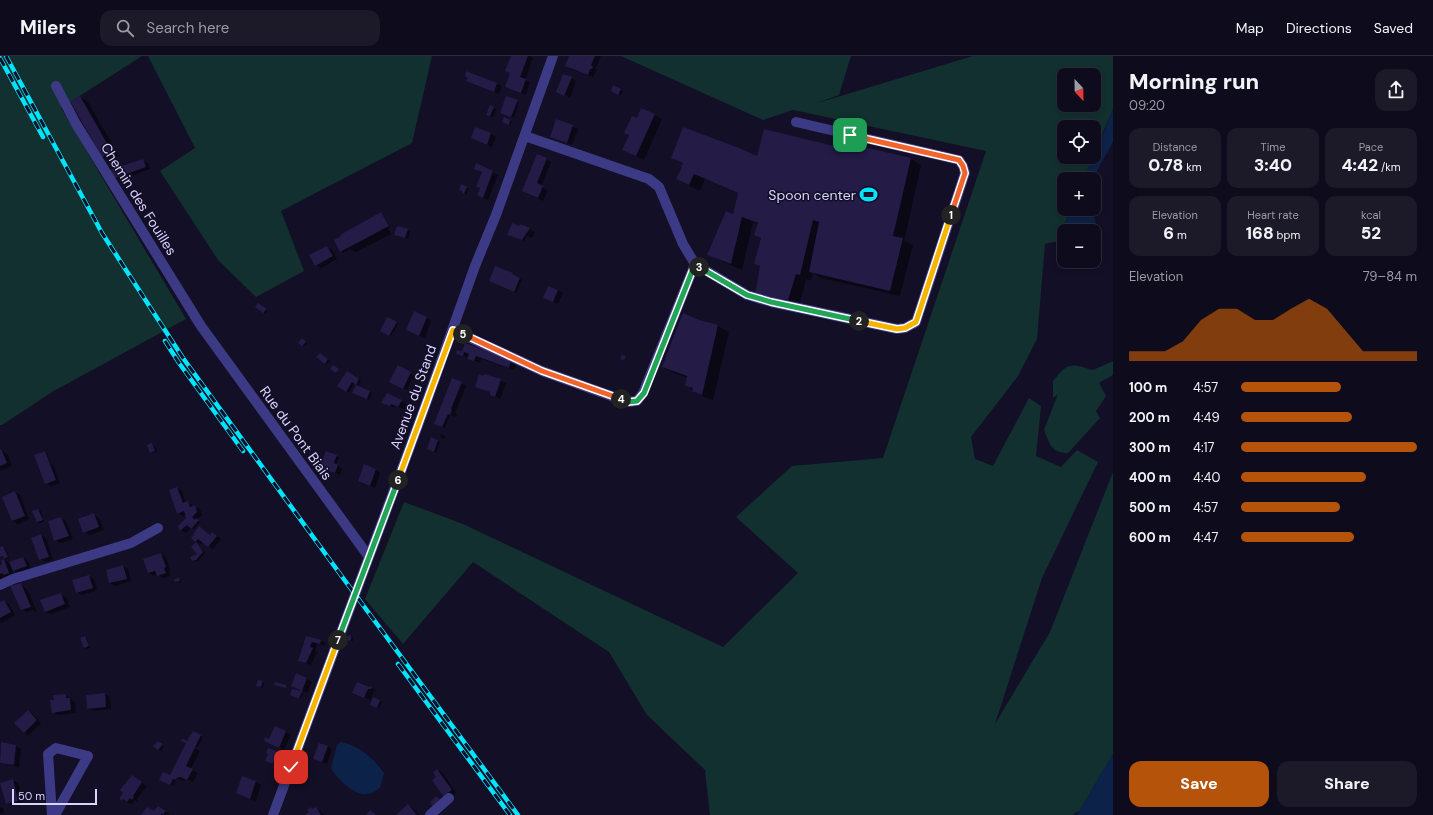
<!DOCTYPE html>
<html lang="en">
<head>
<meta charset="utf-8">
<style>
	body { margin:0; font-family:"DM Sans",sans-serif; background:#1c1929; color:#f1f3f6; height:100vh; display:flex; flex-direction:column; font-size:15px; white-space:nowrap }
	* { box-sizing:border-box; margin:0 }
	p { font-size:13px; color:#9b9ba3 }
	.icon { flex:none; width:22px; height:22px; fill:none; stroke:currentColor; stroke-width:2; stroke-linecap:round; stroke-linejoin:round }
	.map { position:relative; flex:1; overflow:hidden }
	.panel { display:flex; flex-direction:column; background:#0e0b1c; width:320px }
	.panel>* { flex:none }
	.needle { width:26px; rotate:158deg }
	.tools { position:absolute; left:1057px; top:12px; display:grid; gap:8px }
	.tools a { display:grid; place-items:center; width:44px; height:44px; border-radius:8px; background:#0e0b1c; box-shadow:0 2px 6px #0003,0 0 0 1px #2e2b3b; font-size:20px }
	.scale { position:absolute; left:12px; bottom:10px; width:85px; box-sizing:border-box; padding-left:4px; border:2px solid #d9d4ff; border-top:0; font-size:11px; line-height:14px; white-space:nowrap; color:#d9d4ff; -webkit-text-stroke:3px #130f26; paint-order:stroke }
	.pin { position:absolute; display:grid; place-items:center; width:34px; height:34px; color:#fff; margin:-17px; border-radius:8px; box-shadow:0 2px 6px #0006 }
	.km { position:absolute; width:20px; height:20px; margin:-10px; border-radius:50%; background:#222; color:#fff; font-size:11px; line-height:20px; text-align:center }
	.round { display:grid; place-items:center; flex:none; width:42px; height:42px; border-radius:12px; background:#1c1929 }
	.overview { display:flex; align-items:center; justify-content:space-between; height:68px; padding:0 16px }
	h1 { font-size:22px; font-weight:800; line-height:30px }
	.metrics { display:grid; grid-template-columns:repeat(3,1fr); gap:6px; height:68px; padding:4px 16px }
	.metrics div { display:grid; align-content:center; border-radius:10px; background:#1c1929; text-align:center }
	.metrics b { font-size:17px; font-weight:800 }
	.metrics small { font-size:11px; font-weight:400 }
	.metrics p { font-size:11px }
	.chart { height:112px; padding:8px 16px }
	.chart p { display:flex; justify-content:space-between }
	.chart svg { width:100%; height:72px; margin-top:4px; fill:#b45309; opacity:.7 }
	.primary-button { display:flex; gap:8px; margin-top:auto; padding:8px 16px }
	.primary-button a { flex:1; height:46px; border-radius:12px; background:#b45309; color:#fff; font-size:16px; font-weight:800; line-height:46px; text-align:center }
	.primary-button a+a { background:#1c1929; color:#f1f3f6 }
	ul { padding:0 16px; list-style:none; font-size:13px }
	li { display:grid; grid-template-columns:64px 48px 1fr; align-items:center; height:30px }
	li i { height:10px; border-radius:5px; background:#b45309 }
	header { display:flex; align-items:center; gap:24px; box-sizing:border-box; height:56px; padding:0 20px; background:#0e0b1c; border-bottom:1px solid #2e2b3b }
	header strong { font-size:19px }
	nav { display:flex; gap:22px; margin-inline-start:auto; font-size:14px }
	.search { width:280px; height:36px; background:#1c1929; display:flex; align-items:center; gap:10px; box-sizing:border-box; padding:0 14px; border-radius:12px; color:#9b9ba3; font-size:15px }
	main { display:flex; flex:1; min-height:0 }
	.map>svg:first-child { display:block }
	.green { fill:#12302f; fill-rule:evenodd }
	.water { fill:#0c2248 }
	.shadow { fill:#0007 }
	.building { fill:#241b47 }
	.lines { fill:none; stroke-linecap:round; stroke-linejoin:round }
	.minor { stroke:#3d3a85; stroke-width:10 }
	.rail-casing { stroke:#00e5ff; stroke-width:4.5 }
	.rail { stroke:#130f26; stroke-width:3; stroke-dasharray:9; stroke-linecap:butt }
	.split-1-casing { stroke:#fff; stroke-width:8 }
	.split-2-casing { stroke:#fff; stroke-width:8 }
	.split-3-casing { stroke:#fff; stroke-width:8 }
	.split-4-casing { stroke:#fff; stroke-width:8 }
	.split-5-casing { stroke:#fff; stroke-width:8 }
	.split-6-casing { stroke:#fff; stroke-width:8 }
	.split-7-casing { stroke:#fff; stroke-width:8 }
	.split-8-casing { stroke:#fff; stroke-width:8 }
	.split-1 { stroke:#f0652b; stroke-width:5 }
	.split-2 { stroke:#f5b400; stroke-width:5 }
	.split-3 { stroke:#22a559; stroke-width:5 }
	.split-4 { stroke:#22a559; stroke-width:5 }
	.split-5 { stroke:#f0652b; stroke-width:5 }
	.split-6 { stroke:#f5b400; stroke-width:5 }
	.split-7 { stroke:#22a559; stroke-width:5 }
	.split-8 { stroke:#f5b400; stroke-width:5 }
	.labels { text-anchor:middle; stroke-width:3; stroke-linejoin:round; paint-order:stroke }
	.poi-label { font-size:14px; fill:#d9d4ff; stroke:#130f26; text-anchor:end }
	.street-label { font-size:14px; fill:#d9d4ff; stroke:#130f26 }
</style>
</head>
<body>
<header>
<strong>Milers</strong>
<div class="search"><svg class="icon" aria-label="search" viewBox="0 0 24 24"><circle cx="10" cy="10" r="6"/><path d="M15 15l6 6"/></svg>Search here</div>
<nav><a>Map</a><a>Directions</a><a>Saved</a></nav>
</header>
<main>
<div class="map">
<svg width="1113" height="759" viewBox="0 0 1113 759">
	<rect width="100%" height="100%" fill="#130f26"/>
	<path class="green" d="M0,0H142L61,52L186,263L52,336L2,369H0Z
		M148,0H432L412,87L281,155L304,215L256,241L218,204L160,115L195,92Z
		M621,0H851L839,39L814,48L973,0H1113V53L1094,98V71H1064V101H1093L1084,123H1064V153H1071L1064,169L1067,175H1064V184L1045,188L1037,283L1018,320L971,381L975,403L993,410L1029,342L1041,350L1036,400L1061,411L1077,394L1098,406L1042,522L995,668L1050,576L1113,416V698L1080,754L1073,759H710L705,714L647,659L609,596L473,506L403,588L365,543L404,446L463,468L723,591L798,517L736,461L792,410L883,402L986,95L793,54L763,64ZM1064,19H1094V49H1064Z
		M1113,305V319L1099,327L1106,340L1096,355L1100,362L1068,397C1051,397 1050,388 1044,374L1058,338L1053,342V325C1068,306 1070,307 1093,314Z"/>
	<path class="water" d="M1113,53V86L1097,115L1094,127V123H1084L1093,101H1094Z
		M1071,153H1093L1096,169L1090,175H1067L1064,169Z
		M341,686C359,689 374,703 384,717L380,732C375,736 368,739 362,738C351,736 336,722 331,712L337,689Z
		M1113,698V759H1077Z"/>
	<path class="shadow" d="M512,0H529L533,2L525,24L530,26L526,39L511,33Z
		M570,0H601L595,13L598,15H596L593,21L571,13L566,10Z
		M467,16L502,30L499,38L467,25L469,22Z
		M571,22L576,25L570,42L563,38Z
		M614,31L623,35L621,39L612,35Z
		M80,41L88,46L119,100L111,105L103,100Z
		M517,45L519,47L514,62L504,58Z
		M490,50L496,53L493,61L489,60Z
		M654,59L662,63L644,104L623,94L637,63Z
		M505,63L512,66L511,69L506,67Z
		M557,64L578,73L572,89L551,81Z
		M491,78L496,81L492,91L477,85Z
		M859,97L911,103L921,109L904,185L913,189L900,240L821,222L813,217L811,224L806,223L799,250L757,237L761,211L756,208L762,183L756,179L758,168L753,166L742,214L719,204L708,198L734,159L739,138L705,123L700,135L688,129L677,123L684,108L672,101L758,102Z
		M546,103L551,106L541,131L548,134L543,145L523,135Z
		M142,104L148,107L150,113L121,124L115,121Z
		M477,109L498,119L488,144L483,142L481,132L483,117L475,112Z
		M462,129L469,133L466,138L463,137Z
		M381,158L383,159L390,171L388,173L391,178L356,196L350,193L343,197L341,195Z
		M520,169L535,176L532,182L527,180L524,185L508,178Z
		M397,172L410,175L408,183L398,180Z
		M327,191L332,194L337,203L321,212L316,209Z
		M496,211L512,218L522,224L516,237L490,225Z
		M558,234L563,237L558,248L544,242Z
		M261,249L268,255L266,258L256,251Z
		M387,262L398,268L391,280L381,275Z
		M426,262L431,264L425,282L413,277Z
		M699,265L718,270L729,276L713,344L704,341L687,330L688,322L674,317L663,311Z
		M304,285L308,288L305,290L300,286Z
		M465,288L516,308L514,314L481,303L480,307L458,297L463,296Z
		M322,299L330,305L327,308L325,307Z
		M399,311L416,320L414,324L412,323L407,334L391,326Z
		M347,316L361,325L358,330L372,337L369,344L354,337L358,328L355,326L349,336L338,330Z
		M485,319L506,327L500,343L491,338V337L476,330Z
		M461,327L466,330L455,357L457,358L456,361L450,359L445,372L437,369Z
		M401,345L406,348L404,353L396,350L395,352L383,346Z
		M441,378L445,380L444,383L440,381Z
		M438,385L440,386L436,397L428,393Z
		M152,389L155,390L157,396L153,397L151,396Z
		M0,394L4,395L3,396L8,399L12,410L0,415Z
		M44,396L47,397L50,407L53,409L60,427L51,430L46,427Z
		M327,397L339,401L336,409L342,413L340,419L320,411Z
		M375,414L380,417L375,432L359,425Z
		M177,432L182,435L186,447H188L200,453L202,459L197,464L200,466L194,473L191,472L186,477L181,474L179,470L187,463L186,459L183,460L177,457Z
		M15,436L20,439L29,463L18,468L12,465Z
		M38,454L41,455L44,465L40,467L37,466Z
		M94,459L99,462L104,474L89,479L84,476Z
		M61,462L66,465L73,483L60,487L55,484Z
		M199,471L211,479L213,477L221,483L213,493L203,485L201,488L196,485Z
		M41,479L46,482L53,504L45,506L40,503Z
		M196,488L205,497L199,504L195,506L193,505L198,499Z
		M3,491L5,492L9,502L5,504L9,507L23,502L28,505L31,513L19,517L12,513L14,519L10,522L6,520L0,523V508L4,510L2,504L5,503L4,501H0V492Z
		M161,498L166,501L170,514L169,515L170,520L163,522L157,518L154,520L148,517Z
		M123,510L128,513L131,525L115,530L110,527Z
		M88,520L94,523L97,534L82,539L77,536Z
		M179,523L182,526L178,527L176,526Z
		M21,528L28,535L37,556L33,554L27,556L22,553Z
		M61,538L66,541L70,551L51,558L45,556Z
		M4,545L9,548L15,559L1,567L0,566V547Z
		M351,580L353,582V585L349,584Z
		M85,581L87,583L90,592L87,593L84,592Z
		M307,582L321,585L326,587L325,590L317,588L315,595L317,596L311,609L299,604Z
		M307,623L312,626L307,637L297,632Z
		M262,626L264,627L263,632L259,631Z
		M371,632L376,634V635H374L370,644L354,637Z
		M301,637L303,638L301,643L293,640Z
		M105,638L110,641L111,653L93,655L88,652Z
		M66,639L75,646L76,657L58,659L53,656L55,644Z
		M380,645L382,646L379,652L373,650Z
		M28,655L33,658L41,667L29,679L24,676Z
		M193,676L203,681L198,691L194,690L193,691L200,695L191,713L198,717L193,726L186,723L182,725L177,722L173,730L160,723L170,720Z
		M286,676L291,679L284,694L270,687V684Z
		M158,686L164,690L161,695L155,690Z
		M1,688L16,690L21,693L19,711L0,707Z
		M327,690L332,693L327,708L314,703Z
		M276,696L279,698L275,708L269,706V697Z
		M437,714L443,717L456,737L449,742L444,739L433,724L437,721Z
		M133,720L147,730L137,743L138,746L135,744L132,748L122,744Z
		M13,724L18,727L23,747L12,750L7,747Z
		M255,726L261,729L256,745L242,740Z
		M408,750L413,752L419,759H397Z
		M0,751L3,752L4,757L0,758Z
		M316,752L325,759H306Z
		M164,754L170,759H142L154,756Z"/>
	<path class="building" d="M511,0H528L520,21L526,23L521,37L505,31L510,17L505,15Z
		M569,0H595L591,9L593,11L592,13H590L588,19L565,10Z
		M466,15L497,27L494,36L466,25L468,22L465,20Z
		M563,18L572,21L564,40L556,36Z
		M613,29L621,33L618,39L611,35Z
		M80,40L112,96L102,101L70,45Z
		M506,40L518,44L511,61L500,57Z
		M490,49L494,51L490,60L486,59Z
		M641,52L655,58L636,100L622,94L629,79L624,77L632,60L637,62Z
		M504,61L510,64L509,69L502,66Z
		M556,63L573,69L567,87L550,81Z
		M475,71L491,77L487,89L471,82Z
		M683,71L739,92L757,100L764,73L842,92L858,96L860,90L911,102L893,180L903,182L890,235L809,216L819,166L813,164L800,219L796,218L788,244L755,238L760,210L754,208L761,182L754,179L758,167L742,161L731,208L707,199L726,155L733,158L738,137L694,118L689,129L676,123L682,111L679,109L682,110L683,107L671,102Z
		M537,98L547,102L537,127L543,130L538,142L522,135Z
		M143,103L146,111L115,122L110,114Z
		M476,107L493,115L483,142L477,139L480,132L476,131L482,116L474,113Z
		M461,128L467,131L464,138L462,137V135L459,134Z
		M381,156L389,170L340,196L334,184L341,180L340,179Z
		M512,167L519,170L520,168L530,172L522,184L507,179Z
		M397,170L408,173L405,182L394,179Z
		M327,190L333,200L315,210L309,199Z
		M495,210L513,217L512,218L520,222L514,236L489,225Z
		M548,230L558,234L553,246L543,242Z
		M258,247L267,253L263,257L255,251Z
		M414,255L427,261L419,280L406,274Z
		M683,257L699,264L718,269L702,339L692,335L693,332L685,330L687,320L662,311Z
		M387,261L397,266L389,280L380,275Z
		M302,282L306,286L302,290L298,287Z
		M465,287L511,304L509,312L476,300L474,305L467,303L469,298L464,296L463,300L456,298L457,294L462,295Z
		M320,297L328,303L325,308L316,301Z
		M622,299L626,300L624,304L620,303Z
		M333,309L339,313L336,317L330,313Z
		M398,309L411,316L403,333L389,326Z
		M347,315L359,323L356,329L370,335L367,343L352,337L356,329L352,326L346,336L337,330Z
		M479,318L483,320L484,318L501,323L495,341L490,339V336L475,331Z
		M452,322L462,326L451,353L452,354L450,359L448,358L442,371L434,368Z
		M387,337L402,344L398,351L391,348L390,350L381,347Z
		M431,381L438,384L434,396L427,393Z
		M152,387L155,395L150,397L147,389Z
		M0,393H1L2,395L7,407L0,410Z
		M45,395L56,424L45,428L34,399Z
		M326,395L337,399L334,407L338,409L335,417L319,412Z
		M364,408L376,413L370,430L358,425Z
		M177,431L183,447L188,445L190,451L195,449L197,456L192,461L195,464L196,462L199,464L191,473L187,469L180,475L178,470L186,462L184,455L177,458L169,434Z
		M15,435L25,460L12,465L2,441Z
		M38,453L43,464L37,466L32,455Z
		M94,457L99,471L83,477L78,463Z
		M61,461L69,480L54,485L48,465Z
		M199,470L210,479L212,476L217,480L208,491L198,483L195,486L191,482L194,479L193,478Z
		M41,478L49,501L39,504L31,482Z
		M196,486L203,496L196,504L192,505L190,501L197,498L191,491Z
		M3,490L8,501L4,503L3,500L0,501V491Z
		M161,497L166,511L164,512L166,517L157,520L155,515L148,517L143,503Z
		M23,501L27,510L13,515L9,506Z
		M4,503L9,517L4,519L2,517L0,518V509L2,508L1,504Z
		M123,509L127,523L109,527L106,514Z
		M89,519L93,532L76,537L72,524Z
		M179,522L180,525L175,526L174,523Z
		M21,527L31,551L21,554L10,530Z
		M61,537L65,548L45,556L40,544Z
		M4,544L11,556L0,562V546Z
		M351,579V584L348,585L347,580Z
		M85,580L89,590L84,592L80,582Z
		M306,580L321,584L320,588L312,586L310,591L313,592L306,607L298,605Z
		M296,617L307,622L299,643L290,639L292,633L300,635V634L291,630Z
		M258,624L263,625L261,631L256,630Z
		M275,626L286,629V632L274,629Z
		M357,626L369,631L372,630L371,633H368L364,642L352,637Z
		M105,637L106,651L87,653L86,639Z
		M66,638V642H70L71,654L52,657L50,644H54L53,639Z
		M373,641L380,644L377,652L370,649Z
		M28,654L37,664L24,677L14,667Z
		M275,670L286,675L279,692L264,685L265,681L269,683Z
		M193,675L201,679L186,710L193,713L187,724L180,721L177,722L175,724L173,723L170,729L159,724L163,716L170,719L186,687L181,685L182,682L187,685Z
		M158,685L163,688L158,694L153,690Z
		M1,686L16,689L14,709L0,707Z
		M319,687L328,690L322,706L313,703Z
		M268,692L277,695L273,708L265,705L268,698L266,697Z
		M437,713L452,734L443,740L432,724L436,721L433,716Z
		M132,719L142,726L133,740L134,741L132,744L130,742L127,746L123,743L122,745L120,743V741L123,737L120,734Z
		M242,720L256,725L250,743L236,737Z
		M13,723L18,745L6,748L0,727Z
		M436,740L440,744L433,751L430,746Z
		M408,748L417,759H396Z
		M158,750L166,755L163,759L162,757L161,759H141L147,751L154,755Z
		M311,751L312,753L316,751L321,759H304L309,756L307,754Z
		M370,754L376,759H366Z"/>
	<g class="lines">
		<path class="minor" d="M56,30L76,68L201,270L369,501
			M695,208L747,239L771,246L897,273L905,272L916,266L965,117L963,110L959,104L796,66
			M453,274L542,315L628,346L637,345L643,337L695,208L683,188L659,131L649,123L525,80
			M0,529L13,523L131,487L158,472
			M52,759L48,698L56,692L88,700L55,759
			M273,759L423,356L475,210L496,159L553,0
			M430,759L449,742"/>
		<defs>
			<path id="rail" d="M6,0L102,177L183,302L343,522L518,759
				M0,2L43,81
				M165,285L179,307L243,395
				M398,608L510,759"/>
		</defs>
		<use href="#rail" class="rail-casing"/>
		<use href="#rail" class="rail"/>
	</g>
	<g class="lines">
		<defs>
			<path id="split-1" d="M850,79L959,104L963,110L965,117L951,159"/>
			<path id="split-2" d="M859,265L897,273L905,272L916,266L951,159"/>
			<path id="split-3" d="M699,211L747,239L771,246L859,265"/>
			<path id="split-4" d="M621,343L628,346L637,345L644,337L695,208L699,211"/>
			<path id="split-5" d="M463,278L542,315L621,343"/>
			<path id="split-6" d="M398,424L453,274L463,278"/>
			<path id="split-7" d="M338,584L398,424"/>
			<path id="split-8" d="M291,711L338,584"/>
		</defs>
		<use href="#split-1" class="split-1-casing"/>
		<use href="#split-2" class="split-2-casing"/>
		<use href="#split-3" class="split-3-casing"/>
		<use href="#split-4" class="split-4-casing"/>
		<use href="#split-5" class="split-5-casing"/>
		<use href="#split-6" class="split-6-casing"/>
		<use href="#split-7" class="split-7-casing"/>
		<use href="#split-8" class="split-8-casing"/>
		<use href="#split-1" class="split-1"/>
		<use href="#split-2" class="split-2"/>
		<use href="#split-3" class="split-3"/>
		<use href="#split-4" class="split-4"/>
		<use href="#split-5" class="split-5"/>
		<use href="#split-6" class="split-6"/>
		<use href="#split-7" class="split-7"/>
		<use href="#split-8" class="split-8"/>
	</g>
	<defs>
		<symbol id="stadium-bare" viewBox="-9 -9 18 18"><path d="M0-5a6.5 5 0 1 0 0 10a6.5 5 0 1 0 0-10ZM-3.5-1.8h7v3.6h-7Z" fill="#00e5ff" stroke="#130f26" stroke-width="2.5" paint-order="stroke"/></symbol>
	</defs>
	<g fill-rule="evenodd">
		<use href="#stadium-bare" x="856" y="126" width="25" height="25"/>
	</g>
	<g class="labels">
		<g class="poi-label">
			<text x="856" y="144">Spoon center</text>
		</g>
		<g class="street-label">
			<text transform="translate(139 143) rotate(58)" y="5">Chemin des Fouilles</text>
			<text transform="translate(413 341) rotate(-70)" y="5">Avenue du Stand</text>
			<text transform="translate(296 377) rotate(54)" y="5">Rue du Pont Biais</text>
		</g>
	</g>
</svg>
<div class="tools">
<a><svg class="needle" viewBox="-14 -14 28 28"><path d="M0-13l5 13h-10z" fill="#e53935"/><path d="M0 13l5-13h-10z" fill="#9b9ba3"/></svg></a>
<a><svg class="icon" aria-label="locate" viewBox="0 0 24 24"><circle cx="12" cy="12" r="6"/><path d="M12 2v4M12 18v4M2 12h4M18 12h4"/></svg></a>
<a>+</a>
<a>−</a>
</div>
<div class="scale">50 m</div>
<div class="pin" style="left:850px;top:79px;background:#1e9e55"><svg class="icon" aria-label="arrive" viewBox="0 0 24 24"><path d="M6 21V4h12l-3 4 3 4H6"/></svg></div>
<div class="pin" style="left:291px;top:711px;background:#d93025"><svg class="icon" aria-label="check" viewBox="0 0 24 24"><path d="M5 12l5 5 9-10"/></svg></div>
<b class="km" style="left:951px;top:159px">1</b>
<b class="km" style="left:859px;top:265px">2</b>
<b class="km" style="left:699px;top:211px">3</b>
<b class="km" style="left:621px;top:343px">4</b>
<b class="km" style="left:463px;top:278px">5</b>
<b class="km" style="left:398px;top:424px">6</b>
<b class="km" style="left:338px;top:584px">7</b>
</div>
<section class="panel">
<div class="overview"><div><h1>Morning run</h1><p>09:20</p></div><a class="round"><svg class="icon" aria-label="share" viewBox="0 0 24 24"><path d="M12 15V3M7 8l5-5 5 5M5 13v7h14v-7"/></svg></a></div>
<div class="metrics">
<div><p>Distance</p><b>0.78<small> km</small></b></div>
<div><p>Time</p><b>3:40</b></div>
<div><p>Pace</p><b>4:42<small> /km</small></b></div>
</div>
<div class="metrics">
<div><p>Elevation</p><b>6<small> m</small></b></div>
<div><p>Heart rate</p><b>168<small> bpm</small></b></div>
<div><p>kcal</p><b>52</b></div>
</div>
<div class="chart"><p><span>Elevation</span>79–84 m</p>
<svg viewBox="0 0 160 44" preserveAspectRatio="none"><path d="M0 44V38L10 38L20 38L30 32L40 19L50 12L60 12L70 19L80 19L90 12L100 6L110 12L120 25L130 38L140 38L150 38L160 38V44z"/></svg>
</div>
<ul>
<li><b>100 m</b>4:57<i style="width:57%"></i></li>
<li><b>200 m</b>4:49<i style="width:63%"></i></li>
<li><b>300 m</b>4:17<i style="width:100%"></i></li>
<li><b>400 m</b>4:40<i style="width:71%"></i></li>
<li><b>500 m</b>4:57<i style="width:56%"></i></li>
<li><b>600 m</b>4:47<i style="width:64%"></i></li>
</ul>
<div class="primary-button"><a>Save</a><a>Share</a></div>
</section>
</main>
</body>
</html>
